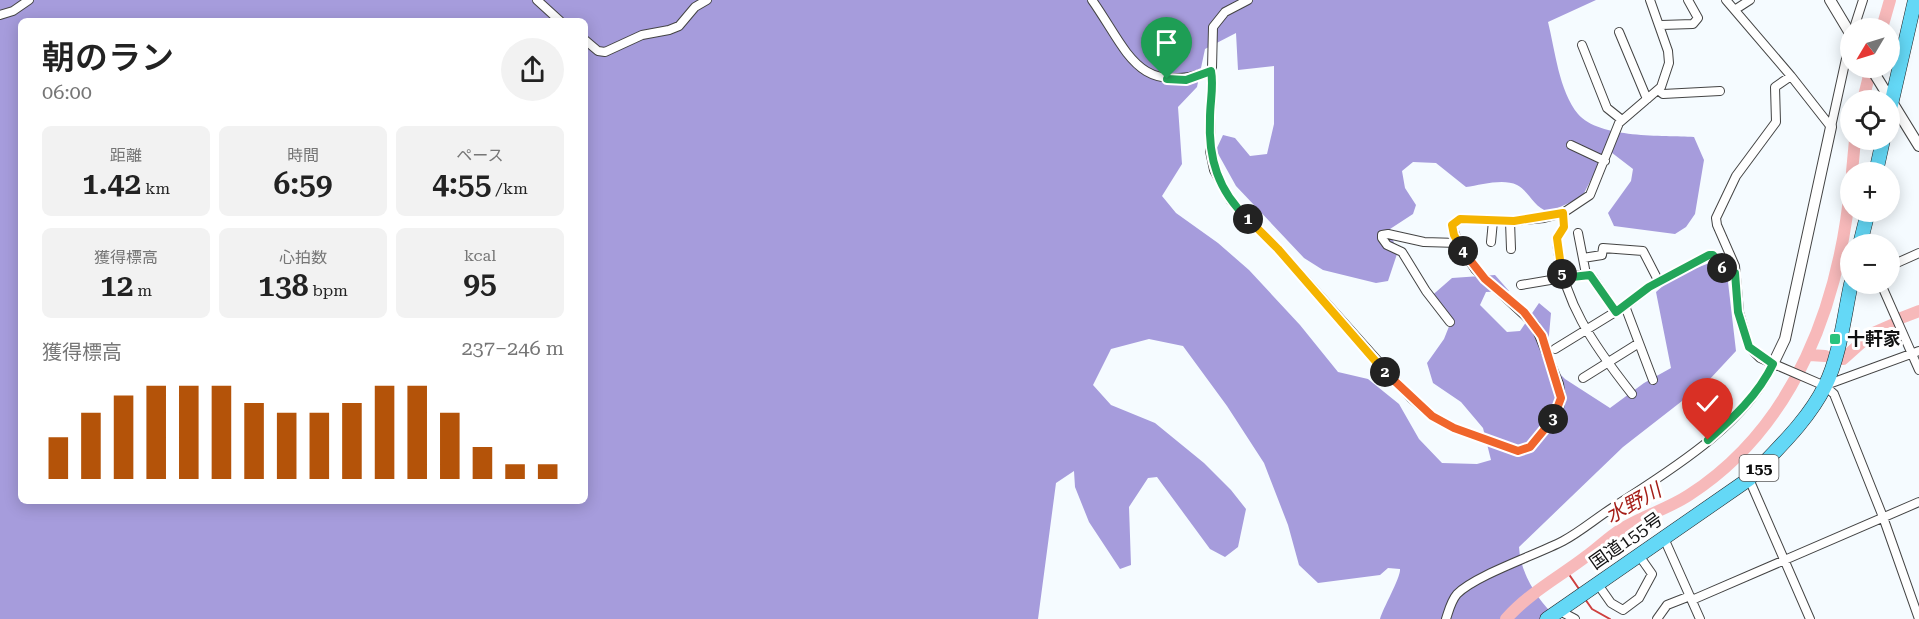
<!DOCTYPE html>
<html lang="ja">
<head>
<meta charset="utf-8">
<style>
	body { margin:0; font-family:"Roboto Serif","Noto Sans JP",serif; background:#f2f2f2; color:#222; height:100vh; display:flex; flex-direction:column; font-size:22px; white-space:nowrap }
	* { box-sizing:border-box; margin:0 }
	p { font-size:20px; color:#767676 }
	.icon { flex:none; width:33px; height:33px; fill:none; stroke:currentColor; stroke-width:2; stroke-linecap:round; stroke-linejoin:round }
	.map { position:relative; flex:1; overflow:hidden }
	.sheet { position:absolute; left:18px; top:18px; width:570px; height:486px; display:flex; flex-direction:column; background:#fff; border-radius:9px; box-shadow:0 3px 15px #0003 }
	.sheet>* { flex:none }
	.needle { width:39px; rotate:232deg }
	.buttons { position:absolute; left:1840px; top:18px; display:grid; gap:12px }
	.buttons a { display:grid; place-items:center; width:60px; height:60px; border-radius:50%; background:#fff; box-shadow:0 3px 15px #0003; font-size:30px }
	.pin { position:absolute; display:grid; place-items:center; width:51px; height:51px; color:#fff; margin:-62px -26px; border-radius:50% 50% 50% 0; rotate:-45deg; box-shadow:0 0 6px #0007 }
	.pin .icon { rotate:45deg }
	.km { position:absolute; width:30px; height:30px; margin:-15px; border-radius:50%; background:#222; color:#fff; font-size:16px; line-height:30px; text-align:center }
	.round { display:grid; place-items:center; flex:none; width:63px; height:63px; border-radius:32px; background:#f2f2f2 }
	.headline { display:flex; align-items:center; justify-content:space-between; height:102px; padding:0 24px }
	h1 { font-size:33px; font-weight:600; line-height:45px }
	.stats { display:grid; grid-template-columns:repeat(3,1fr); gap:9px; height:102px; padding:6px 24px }
	.stats div { display:grid; align-content:center; border-radius:9px; background:#f2f2f2; text-align:center }
	.stats b { font-size:30px; font-weight:600 }
	.stats small { font-size:16px; font-weight:400 }
	.stats p { font-size:16px }
	.chart { height:168px; padding:12px 24px }
	.chart p { display:flex; justify-content:space-between }
	.chart svg { width:100%; height:108px; margin-top:6px; stroke:#b45309; stroke-width:6 }
	.map>svg:first-child { display:block }
	.forest { fill:#a69cdc; fill-rule:evenodd }
	.lines { fill:none; stroke-linecap:round; stroke-linejoin:round }
	.stream { stroke:#ce403f; stroke-width:2 }
	.river { stroke:#f7b9ba; stroke-width:12 }
	.minor-casing { stroke:#444; stroke-width:10 }
	.tertiary-casing { stroke:#444; stroke-width:12 }
	.trunk-casing { stroke:#222; stroke-width:15 }
	.minor { stroke:#fff; stroke-width:8 }
	.tertiary { stroke:#fff; stroke-width:10 }
	.trunk { stroke:#64d8f6; stroke-width:14 }
	.split-1-casing { stroke:#fff; stroke-width:12 }
	.split-2-casing { stroke:#fff; stroke-width:12 }
	.split-3-casing { stroke:#fff; stroke-width:12 }
	.split-4-casing { stroke:#fff; stroke-width:12 }
	.split-5-casing { stroke:#fff; stroke-width:12 }
	.split-6-casing { stroke:#fff; stroke-width:12 }
	.split-7-casing { stroke:#fff; stroke-width:12 }
	.split-1 { stroke:#22a559; stroke-width:8 }
	.split-2 { stroke:#f5b400; stroke-width:8 }
	.split-3 { stroke:#f0652b; stroke-width:8 }
	.split-4 { stroke:#f0652b; stroke-width:8 }
	.split-5 { stroke:#f5b400; stroke-width:8 }
	.split-6 { stroke:#22a559; stroke-width:8 }
	.split-7 { stroke:#22a559; stroke-width:8 }
	.poi-dot { fill:#27c37e; stroke:#fff; stroke-width:2 }
	.labels { text-anchor:middle; stroke-width:6; stroke-linejoin:round; paint-order:stroke }
	.shield { fill:#fff; stroke:#585858; stroke-width:1.5 }
	.shield-label { font-size:16px; font-weight:bold; fill:#111 }
	.poi-label { font-size:18px; font-weight:bold; fill:#111; stroke:#fff; text-anchor:start }
	.street-label { font-size:18px; fill:#111; stroke:#fff }
	.water-label { font-size:20px; font-style:italic; fill:#a51e18; stroke:#fff }
</style>
</head>
<body>
<div class="map">
<svg width="1919" height="619" viewBox="0 0 1919 619">
	<rect width="100%" height="100%" fill="#f5fbff"/>
	<path class="forest" d="M0,0H1596L1548,22C1555,50 1559,91 1578,114C1599,139 1664,135 1694,137L1704,160L1695,214L1686,227L1675,234L1614,226L1608,213L1631,181L1633,169L1607,149L1582,197L1549,212C1533,207 1530,192 1517,185C1503,178 1481,185 1466,187L1436,163L1413,162L1402,171L1405,188L1416,205L1413,214L1390,229L1397,254L1388,281L1376,283L1323,270L1304,258L1236,186L1216,150L1223,135L1235,138L1250,156L1267,154L1274,124V66L1238,70L1236,33L1205,49L1197,87L1178,107L1182,164L1162,196L1176,213L1218,243L1249,270L1300,325L1338,372L1368,379L1399,404L1419,439L1442,463L1477,464L1491,460L1483,428L1461,402L1433,383L1427,363L1444,339L1450,324L1428,299L1452,278L1495,275L1509,291L1486,292L1480,305L1507,332L1520,331L1539,303L1551,313L1549,335L1542,356L1565,379L1610,408L1644,383L1671,368L1656,292L1673,277L1712,262L1728,282L1736,351L1709,380L1623,447L1519,547C1520,573 1538,601 1558,619H1380C1383,608 1401,577 1400,569L1388,568L1380,575L1318,583L1299,565L1288,525L1264,463L1227,406L1183,346L1149,339L1111,349L1093,385L1111,405L1155,423L1204,463L1231,490L1246,509L1238,547L1225,557L1210,549L1157,477L1148,478L1129,507L1131,565L1120,569L1089,522L1075,487L1074,471L1056,483L1038,619H0ZM21,21H585V501H21Z"/>
	<g class="lines">
		<path class="stream" d="M1566,570L1579,589
			M1585,599L1592,609L1610,619"/>
		<path class="river" d="M1882,28L1890,0
			M1863,100L1871,68
			M1852,172L1855,140
			M1901,318L1919,311
			M1810,355L1825,356
			M1843,359L1871,334L1894,324
			M1506,619C1530,592 1561,576 1588,555C1599,547 1609,537 1620,530C1642,516 1668,509 1689,495C1796,426 1840,302 1851,180"/>
		<defs>
			<path id="minor" d="M537,0L560,21
				M1092,0C1128,51 1137,97 1211,71
				M1248,0L1225,12L1213,27L1210,151L1214,170L1231,201L1278,249L1411,398L1432,416L1454,428L1518,451L1530,447L1549,425L1559,408L1561,398L1559,384L1535,325L1475,269L1458,243L1452,225L1460,219L1514,221L1544,218L1563,213L1590,195L1619,123L1661,87L1669,63L1668,51L1650,0
				M1726,0L1791,76L1831,127
				M1736,9L1750,0
				M0,15L13,11L29,0
				M1661,25L1693,24L1698,18L1688,0
				M1854,28L1863,0
				M1619,32L1647,99
				M585,40L598,51L605,52L642,35L669,30L679,26L695,7L707,0
				M1582,45L1607,108L1622,120
				M1791,76L1775,87L1776,122L1736,176L1716,218L1717,225L1735,266L1739,312L1749,347L1760,358L1825,386L1834,394L1883,517L1919,619
				M1658,90L1663,94L1720,91
				M1831,127L1851,36
				M1571,145L1605,161
				M1563,213L1564,227L1557,238C1560,299 1595,347 1632,394
				M1510,221L1511,249
				M1578,233L1586,274
				M1491,242L1493,221
				M1583,258L1602,255L1603,248L1643,251L1659,282
				M1890,266L1919,253
				M1881,284L1919,370
				M1521,285L1586,274L1593,278L1616,312
				M1625,306L1653,380
				M1450,322L1426,291L1402,252L1387,245L1382,238V235L1388,234L1424,242L1458,243
				M1555,349L1625,306L1649,287L1709,255L1713,256L1727,273H1735
				M1583,378L1639,343
				M1826,385L1919,351
				M1749,479L1810,619
				M1663,536L1700,619
				M1597,583L1611,603L1623,610L1639,598L1652,574L1638,554
				M1692,600L1919,502
				M1558,610L1575,619
				M1446,619C1449,610 1451,601 1457,594C1476,575 1536,555 1563,541C1580,532 1595,519 1612,508C1667,472 1744,427 1773,364
				M1657,619L1667,605L1690,596"/>
			<path id="tertiary" d="M1830,0L1851,35
				M1871,68L1919,146
				M1773,364L1785,339L1831,127"/>
			<path id="trunk" d="M1890,109L1915,0
				M1876,172L1883,140
				M1860,244L1868,212
				M1547,619L1749,479C1775,451 1808,421 1825,386C1840,356 1844,316 1851,284"/>
		</defs>
		<use href="#minor" class="minor-casing"/>
		<use href="#tertiary" class="tertiary-casing"/>
		<use href="#trunk" class="trunk-casing"/>
		<use href="#minor" class="minor"/>
		<use href="#tertiary" class="tertiary"/>
		<use href="#trunk" class="trunk"/>
	</g>
	<g class="lines">
		<defs>
			<path id="split-1" d="M1167,79L1186,80L1211,71C1214,86 1210,102 1210,118C1208,158 1218,191 1248,219"/>
			<path id="split-2" d="M1248,219L1278,249L1385,372"/>
			<path id="split-3" d="M1385,372L1432,416L1454,428L1518,451L1530,447L1553,419"/>
			<path id="split-4" d="M1463,251L1485,279L1524,312L1542,336L1561,398L1553,419"/>
			<path id="split-5" d="M1463,251L1454,235L1452,225L1460,219L1514,221L1563,213L1564,227L1557,238L1562,274"/>
			<path id="split-6" d="M1562,274L1563,278L1590,275L1616,312L1649,287L1709,255H1713L1722,268"/>
			<path id="split-7" d="M1708,440C1733,418 1758,395 1773,364L1749,347L1738,312L1735,273H1726L1722,268"/>
		</defs>
		<use href="#split-1" class="split-1-casing"/>
		<use href="#split-2" class="split-2-casing"/>
		<use href="#split-3" class="split-3-casing"/>
		<use href="#split-4" class="split-4-casing"/>
		<use href="#split-5" class="split-5-casing"/>
		<use href="#split-6" class="split-6-casing"/>
		<use href="#split-7" class="split-7-casing"/>
		<use href="#split-1" class="split-1"/>
		<use href="#split-2" class="split-2"/>
		<use href="#split-3" class="split-3"/>
		<use href="#split-4" class="split-4"/>
		<use href="#split-5" class="split-5"/>
		<use href="#split-6" class="split-6"/>
		<use href="#split-7" class="split-7"/>
	</g>
	<rect class="poi-dot" x="1829" y="333" width="12" height="12" rx="3"/>
	<g class="labels">
		<rect class="shield" x="1739.5" y="455" width="39" height="26" rx="4.5"/>
		<g class="shield-label">
			<text x="1759" y="474">155</text>
		</g>
		<g class="poi-label">
			<text x="1847" y="345">十軒家</text>
		</g>
		<g class="street-label">
			<text transform="translate(1626 541) rotate(-35)" y="6">国道155号</text>
		</g>
		<g class="water-label">
			<text transform="translate(1633 503) rotate(-29)" y="7">水野川</text>
		</g>
	</g>
</svg>
<div class="buttons">
<a><svg class="needle" viewBox="-14 -14 28 28"><path d="M0-13l5 13h-10z" fill="#e53935"/><path d="M0 13l5-13h-10z" fill="#767676"/></svg></a>
<a><svg class="icon" aria-label="locate" viewBox="0 0 24 24"><circle cx="12" cy="12" r="6"/><path d="M12 2v4M12 18v4M2 12h4M18 12h4"/></svg></a>
<a>+</a>
<a>−</a>
</div>
<div class="pin" style="left:1167px;top:79px;background:#1e9e55"><svg class="icon" aria-label="arrive" viewBox="0 0 24 24"><path d="M6 21V4h12l-3 4 3 4H6"/></svg></div>
<div class="pin" style="left:1708px;top:440px;background:#d93025"><svg class="icon" aria-label="check" viewBox="0 0 24 24"><path d="M5 12l5 5 9-10"/></svg></div>
<b class="km" style="left:1248px;top:219px">1</b>
<b class="km" style="left:1385px;top:372px">2</b>
<b class="km" style="left:1553px;top:419px">3</b>
<b class="km" style="left:1463px;top:251px">4</b>
<b class="km" style="left:1562px;top:274px">5</b>
<b class="km" style="left:1722px;top:268px">6</b>
<section class="sheet">
<div class="headline"><div><h1>朝のラン</h1><p>06:00</p></div><a class="round"><svg class="icon" aria-label="share" viewBox="0 0 24 24"><path d="M12 15V3M7 8l5-5 5 5M5 13v7h14v-7"/></svg></a></div>
<div class="stats">
<div><p>距離</p><b>1.42<small> km</small></b></div>
<div><p>時間</p><b>6:59</b></div>
<div><p>ペース</p><b>4:55<small> /km</small></b></div>
</div>
<div class="stats">
<div><p>獲得標高</p><b>12<small> m</small></b></div>
<div><p>心拍数</p><b>138<small> bpm</small></b></div>
<div><p>kcal</p><b>95</b></div>
</div>
<div class="chart"><p><span>獲得標高</span>237–246 m</p>
<svg viewBox="0 0 160 44" preserveAspectRatio="none"><path d="M5 44V27M15 44V17M25 44V10M35 44V6M45 44V6M55 44V6M65 44V13M75 44V17M85 44V17M95 44V13M105 44V6M115 44V6M125 44V17M135 44V31M145 44V38M155 44V38"/></svg>
</div>
</section>
</div>
</body>
</html>
